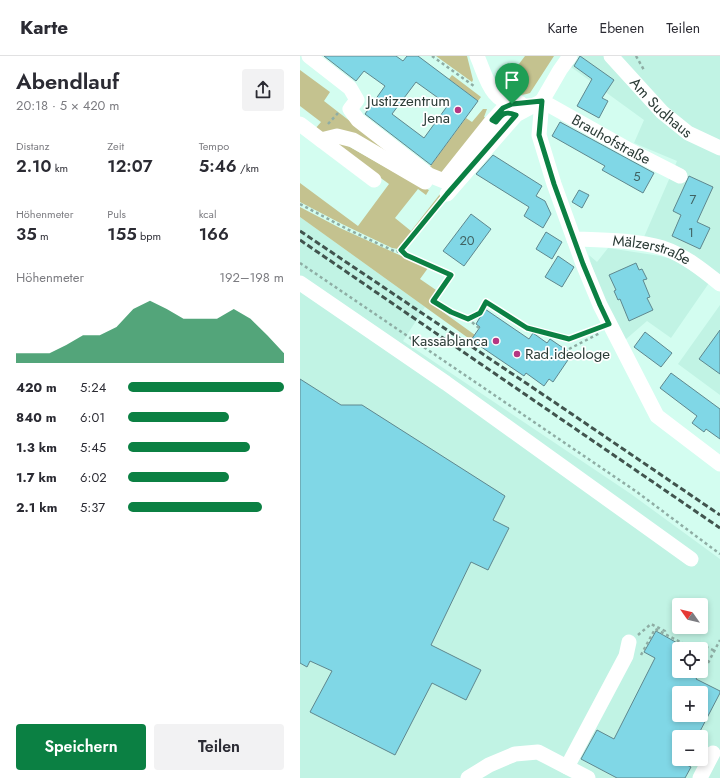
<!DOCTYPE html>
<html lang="de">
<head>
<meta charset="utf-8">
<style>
	body { margin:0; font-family:Jost,sans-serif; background:#f2f2f3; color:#2b2b33; height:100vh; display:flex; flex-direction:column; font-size:15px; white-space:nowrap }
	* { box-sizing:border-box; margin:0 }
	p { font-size:13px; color:#7c7c81 }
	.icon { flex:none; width:22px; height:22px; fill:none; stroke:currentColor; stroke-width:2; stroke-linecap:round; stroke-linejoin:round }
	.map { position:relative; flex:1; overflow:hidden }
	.side { display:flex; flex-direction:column; background:#fff; width:300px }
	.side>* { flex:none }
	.needle { width:26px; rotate:304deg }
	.controls { position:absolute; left:372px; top:542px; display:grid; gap:8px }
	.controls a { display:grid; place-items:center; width:36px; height:36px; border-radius:4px; background:#fff; box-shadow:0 2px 6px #0003; font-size:20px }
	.pin { position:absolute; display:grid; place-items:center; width:34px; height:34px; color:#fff; margin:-41px -17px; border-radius:50% 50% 50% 0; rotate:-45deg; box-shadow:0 0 4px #0007 }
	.pin .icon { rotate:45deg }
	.round { display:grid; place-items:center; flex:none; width:42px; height:42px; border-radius:4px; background:#f2f2f3 }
	.overview { display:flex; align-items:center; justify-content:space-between; height:68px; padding:0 16px }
	h1 { font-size:22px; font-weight:600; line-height:30px }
	.figures { display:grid; grid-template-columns:repeat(3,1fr); gap:6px; height:68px; padding:4px 16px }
	.figures div { display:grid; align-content:center }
	.figures b { font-size:17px; font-weight:600 }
	.figures small { font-size:11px; font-weight:400 }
	.figures p { font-size:11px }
	.chart { height:112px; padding:8px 16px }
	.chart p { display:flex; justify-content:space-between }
	.chart svg { width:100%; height:72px; margin-top:4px; fill:#0b8043; opacity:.7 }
	.primary-button { display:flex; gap:8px; margin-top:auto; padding:8px 16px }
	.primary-button a { flex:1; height:46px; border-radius:4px; background:#0b8043; color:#fff; font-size:16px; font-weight:600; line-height:46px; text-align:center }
	.primary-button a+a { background:#f2f2f3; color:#2b2b33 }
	ul { padding:0 16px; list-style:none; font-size:13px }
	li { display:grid; grid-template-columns:64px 48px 1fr; align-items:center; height:30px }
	li i { height:10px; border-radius:5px; background:#0b8043 }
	header { display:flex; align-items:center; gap:24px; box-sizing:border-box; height:56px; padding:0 20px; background:#fff; border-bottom:1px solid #e1e1e2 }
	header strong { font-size:19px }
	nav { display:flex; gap:22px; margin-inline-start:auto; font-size:14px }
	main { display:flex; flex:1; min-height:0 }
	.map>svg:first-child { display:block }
	.built { fill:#c1f3e4; fill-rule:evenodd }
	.green { fill:#c4c28f }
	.building { fill:#80d7e6; stroke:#5f878e; fill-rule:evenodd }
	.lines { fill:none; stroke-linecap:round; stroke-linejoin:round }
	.path { stroke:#8eada4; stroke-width:2.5; stroke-dasharray:3 3; stroke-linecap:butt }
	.minor { stroke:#fff; stroke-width:15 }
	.rail { stroke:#41544e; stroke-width:3; stroke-dasharray:6 3; stroke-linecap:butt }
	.route-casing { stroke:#fff; stroke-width:8 }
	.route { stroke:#0b8043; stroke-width:5 }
	.poi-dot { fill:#b53682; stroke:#fff; stroke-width:1.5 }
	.labels { text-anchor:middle; stroke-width:3.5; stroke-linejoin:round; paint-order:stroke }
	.number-label { font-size:13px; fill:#416363 }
	.poi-label { font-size:15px; fill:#2c3c37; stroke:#fff; text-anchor:end }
	.street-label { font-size:15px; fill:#2c3c37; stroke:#fff }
</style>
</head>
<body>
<header>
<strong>Karte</strong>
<nav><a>Karte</a><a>Ebenen</a><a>Teilen</a></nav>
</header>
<main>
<section class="side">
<div class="overview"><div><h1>Abendlauf</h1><p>20:18 · 5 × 420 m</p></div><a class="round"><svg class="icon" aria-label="share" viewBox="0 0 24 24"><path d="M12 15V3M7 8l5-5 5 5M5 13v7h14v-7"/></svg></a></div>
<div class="figures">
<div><p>Distanz</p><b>2.10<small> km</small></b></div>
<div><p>Zeit</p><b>12:07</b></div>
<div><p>Tempo</p><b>5:46<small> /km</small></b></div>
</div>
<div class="figures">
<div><p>Höhenmeter</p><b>35<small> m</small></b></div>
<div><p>Puls</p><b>155<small> bpm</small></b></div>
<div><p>kcal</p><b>166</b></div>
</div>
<div class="chart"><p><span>Höhenmeter</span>192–198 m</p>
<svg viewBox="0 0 160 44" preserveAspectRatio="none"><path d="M0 44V38L10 38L20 38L30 33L40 27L50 27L60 22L70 11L80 6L90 11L100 17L110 17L120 17L130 11L140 17L150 27L160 38V44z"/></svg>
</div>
<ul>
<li><b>420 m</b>5:24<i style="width:100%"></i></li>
<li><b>840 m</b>6:01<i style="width:65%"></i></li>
<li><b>1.3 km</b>5:45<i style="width:78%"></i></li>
<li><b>1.7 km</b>6:02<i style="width:65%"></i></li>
<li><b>2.1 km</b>5:37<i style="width:86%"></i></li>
</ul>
<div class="primary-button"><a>Speichern</a><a>Teilen</a></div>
</section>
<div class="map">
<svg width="420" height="722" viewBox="0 0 420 722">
	<rect width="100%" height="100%" fill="#d3fdf0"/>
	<path class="built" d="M280,0H420V219L344,181L377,105L334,87L344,64L271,11Z
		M0,161L125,251L103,285L331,438L420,503V722H0ZM379,549H401V571H379ZM379,593H401V615H379ZM379,637H401V659H379ZM379,681H401V703H379Z
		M308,192L360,200L375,204L409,227L371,282L347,265L325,284L305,244L291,208L289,199L297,206Z
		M420,249V339L378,308Z"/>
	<path class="green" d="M136,0H167L173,24L172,26Z
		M225,0H254L230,37C217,41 213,39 200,33Z
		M0,14L30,36L24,45L91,97L19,76L15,73L21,66L0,50Z
		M152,19L181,41L178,45L149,23Z
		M183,53H187L184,61L186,62L142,117L129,112L166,62L172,66Z
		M41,86L117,129L129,134L126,139L118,133L95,162L111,175L151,124L157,120L102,191L98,193L92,192L42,168L0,146V127L58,170L89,128L41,93L39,88Z
		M0,151L40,172L128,212L120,223L136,234L129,246L175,279L171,284L0,161Z"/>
	<path class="building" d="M24,0H96L103,5L107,0H118L178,45L131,109L65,58L85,30L64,15L56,25ZM116,26L148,49L124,82L92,58Z
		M280,0L314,24L302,42L308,45L299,62L277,50L292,23L274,10Z
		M260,66L354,117L343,137L302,114L305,110L252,80Z
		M193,99L242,130L236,140L245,145L251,158L243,172L224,160L229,151L176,118Z
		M389,120L413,131L397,166L410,172L400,193L372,180L381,159L373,155Z
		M279,134L289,139L282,152L272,146Z
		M171,158L191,173L164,210L143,195Z
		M246,176L262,186L252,203L236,193Z
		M258,200L274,211L262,231L245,221Z
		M336,207L339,214L342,213L347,223L343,224L350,241L347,242L353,254L329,265L320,243L318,244L314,235L316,234L309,219Z
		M185,253L229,283L233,277L247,287L250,283L272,298L253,326L249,323L244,330L226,317L224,320L171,284L180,271L176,268Z
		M420,274V318L399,303Z
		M345,276L372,297L361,311L334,291Z
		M371,317L420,353V383L406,373L404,376L392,367L397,360L360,332Z
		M0,323L41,349H62L205,440L193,464L209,472L188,514L171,506L131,589L181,614L166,644L132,627L95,699L10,656L32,615L10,605L7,611L0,607Z
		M356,575L379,588V615H401L396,623L420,635V637L397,681H379V703H385L383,707L391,711L385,722H317L281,703L297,674L314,683L355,602L344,596ZM379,637H401V659H379Z"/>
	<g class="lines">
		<path class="path" d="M132,0L174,30
			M336,0L344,14
			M28,68L38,57
			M0,148L49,174L96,196L101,194L105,190L139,147
			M101,195L106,199L151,219L133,245L151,256L168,263L179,272
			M0,207L337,436L420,498
			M168,263L180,257L187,247L227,272L269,283L297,272
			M269,293L300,277
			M338,579L351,568L365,575L364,578
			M397,593L400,588L415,595
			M341,599L355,573L394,593
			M408,607L420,584"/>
		<g class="minor">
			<path d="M9,0L50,32L57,44L50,53L58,64L129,119L144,125L191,66L203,53L212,48"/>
			<path d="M177,0C186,20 191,50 220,47"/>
			<path d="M270,0L260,14L242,45L239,79L254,128L283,208L300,249L357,360L420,408"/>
			<path id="s1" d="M311,0L362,56L388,77L420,92"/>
			<path id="s2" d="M242,45L331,95L380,120"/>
			<path d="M0,68L21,84L37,80L53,84L125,126"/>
			<path d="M21,84L74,124"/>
			<path d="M147,138L216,59L242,45"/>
			<path id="s3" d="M274,183C303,184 335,184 363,192C384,199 403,214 420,228"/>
			<path d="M0,227L146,327L391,503"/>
			<path d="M267,711L326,600L329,586"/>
			<path d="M168,722L189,709L215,698L238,696L288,722"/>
			<path d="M400,722L413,697"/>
		</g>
		<path class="rail" d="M0,175L260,350L420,459
			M0,184L420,472"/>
	</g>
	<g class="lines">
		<defs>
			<path id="route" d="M242,45L239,79L254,128L283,208L300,249L309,268L269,283L227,272L186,246L180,257L168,263L151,256L133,245L151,219L106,199L101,194L147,138L216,59C205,55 203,57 196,66L192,64L203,52L212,48Z"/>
		</defs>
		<use href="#route" class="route-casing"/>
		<use href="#route" class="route"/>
	</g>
	<g class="poi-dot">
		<circle cx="158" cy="54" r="4"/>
		<circle cx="196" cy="285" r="4"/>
		<circle cx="217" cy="298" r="4"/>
	</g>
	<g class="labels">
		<g class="number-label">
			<text x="337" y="125">5</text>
			<text x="393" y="148">7</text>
			<text x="391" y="181">1</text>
			<text x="167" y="189">20</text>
		</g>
		<g class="poi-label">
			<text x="150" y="50">Justizzentrum<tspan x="150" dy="17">Jena</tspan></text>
			<text x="188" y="290">Kassablanca</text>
			<text x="225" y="303" text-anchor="start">Rad.ideologe</text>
		</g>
		<g class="street-label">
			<text dy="5" stroke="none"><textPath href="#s1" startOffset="72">Am Sudhaus</textPath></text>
			<text dy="5" stroke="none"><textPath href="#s2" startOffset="79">Brauhofstraße</textPath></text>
			<text dy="5" stroke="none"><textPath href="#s3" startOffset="79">Mälzerstraße</textPath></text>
		</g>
	</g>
</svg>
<div class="controls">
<a><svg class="needle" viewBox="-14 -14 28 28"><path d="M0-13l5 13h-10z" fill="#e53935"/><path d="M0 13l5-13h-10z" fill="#7c7c81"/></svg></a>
<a><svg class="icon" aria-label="locate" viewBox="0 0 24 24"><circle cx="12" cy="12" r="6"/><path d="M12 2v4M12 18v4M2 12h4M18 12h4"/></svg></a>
<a>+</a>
<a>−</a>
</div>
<div class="pin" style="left:212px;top:48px;background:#1e9e55"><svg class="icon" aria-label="arrive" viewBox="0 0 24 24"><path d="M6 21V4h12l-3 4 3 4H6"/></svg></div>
</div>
</main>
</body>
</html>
